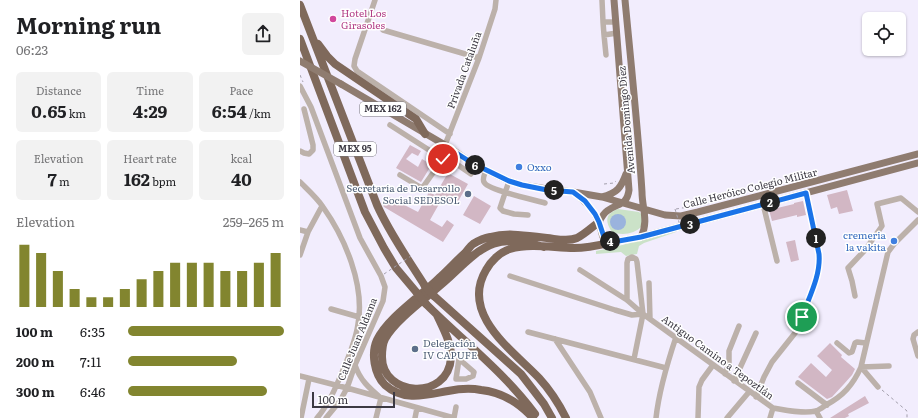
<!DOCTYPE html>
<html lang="en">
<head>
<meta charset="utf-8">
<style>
	body { margin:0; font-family:Literata,serif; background:#f2f2f2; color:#202124; height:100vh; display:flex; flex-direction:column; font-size:15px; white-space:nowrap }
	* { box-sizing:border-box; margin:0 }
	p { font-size:13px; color:#757577 }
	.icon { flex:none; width:22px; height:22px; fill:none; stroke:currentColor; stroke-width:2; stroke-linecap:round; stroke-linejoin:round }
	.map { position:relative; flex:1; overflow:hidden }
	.drawer { display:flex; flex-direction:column; background:#fff; width:300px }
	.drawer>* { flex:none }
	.controls { position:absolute; left:562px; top:12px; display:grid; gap:8px }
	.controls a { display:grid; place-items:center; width:44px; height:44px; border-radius:6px; background:#fff; box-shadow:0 1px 3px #0004; font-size:20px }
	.scale { position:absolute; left:12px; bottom:10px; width:83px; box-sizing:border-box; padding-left:4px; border:2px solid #3c3943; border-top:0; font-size:11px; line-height:14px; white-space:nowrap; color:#3c3943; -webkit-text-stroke:3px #fff; paint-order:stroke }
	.pin { position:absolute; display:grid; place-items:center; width:34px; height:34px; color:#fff; margin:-17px; border:2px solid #fff; border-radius:50%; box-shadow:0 1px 4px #0007 }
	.km { position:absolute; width:20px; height:20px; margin:-10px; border-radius:50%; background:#222; color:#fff; font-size:11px; line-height:20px; text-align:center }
	.round { display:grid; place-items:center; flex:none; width:42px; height:42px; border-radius:6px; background:#f2f2f2 }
	.headline { display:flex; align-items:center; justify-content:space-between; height:68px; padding:0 16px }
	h1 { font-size:22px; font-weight:700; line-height:30px }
	.metrics { display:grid; grid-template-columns:repeat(3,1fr); gap:6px; height:68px; padding:4px 16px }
	.metrics div { display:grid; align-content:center; border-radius:6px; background:#f2f2f2; text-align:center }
	.metrics b { font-size:17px; font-weight:700 }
	.metrics small { font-size:11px; font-weight:400 }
	.metrics p { font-size:11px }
	.chart { height:112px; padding:8px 16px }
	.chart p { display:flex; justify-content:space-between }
	.chart svg { width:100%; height:72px; margin-top:4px; stroke:#82852f; stroke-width:6 }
	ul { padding:0 16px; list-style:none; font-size:13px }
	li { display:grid; grid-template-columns:64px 48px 1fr; align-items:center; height:30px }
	li i { height:10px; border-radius:5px; background:#82852f }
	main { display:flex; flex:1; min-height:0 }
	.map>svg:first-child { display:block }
	.green { fill:#cbe2c8 }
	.water { fill:#9ab3dd }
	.building { fill:#d2b7c4 }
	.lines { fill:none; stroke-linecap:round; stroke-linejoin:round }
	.path { stroke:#a39fac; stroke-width:1; stroke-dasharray:3 3; stroke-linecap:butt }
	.minor { stroke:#bcb1aa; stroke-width:5.5 }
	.major { stroke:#8f7c70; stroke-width:7 }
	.highway { stroke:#7f695b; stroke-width:8 }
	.path-bridge { stroke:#a39fac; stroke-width:1; stroke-dasharray:3 3; stroke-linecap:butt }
	.major-bridge { stroke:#8f7c70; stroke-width:7 }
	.highway-bridge { stroke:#7f695b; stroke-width:8 }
	.route-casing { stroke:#fff; stroke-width:8 }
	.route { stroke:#1a73e8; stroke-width:5 }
	.hotel-dot { fill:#d1479c; stroke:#fff; stroke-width:1.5 }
	.shop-dot { fill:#3f7fe0; stroke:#fff; stroke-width:1.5 }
	.service-dot { fill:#5c6f8a; stroke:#fff; stroke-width:1.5 }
	.labels { text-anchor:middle; stroke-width:3; stroke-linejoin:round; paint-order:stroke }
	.shield { fill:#fff; stroke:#76747b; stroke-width:1 }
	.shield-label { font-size:9px; font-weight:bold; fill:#3c3943 }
	.hotel-label { font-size:10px; fill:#b23c85; stroke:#fff; text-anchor:start }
	.street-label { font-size:10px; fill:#3c3943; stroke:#fff }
	.shop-label { font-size:10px; fill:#366cbe; stroke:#fff; text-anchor:start }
	.service-label { font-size:10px; fill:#4e5e75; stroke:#fff; text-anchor:end }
</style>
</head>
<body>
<main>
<section class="drawer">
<div class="headline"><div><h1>Morning run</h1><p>06:23</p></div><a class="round"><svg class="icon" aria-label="share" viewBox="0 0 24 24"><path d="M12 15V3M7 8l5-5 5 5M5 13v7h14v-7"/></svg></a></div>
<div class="metrics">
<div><p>Distance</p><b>0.65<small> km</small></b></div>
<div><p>Time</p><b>4:29</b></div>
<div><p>Pace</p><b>6:54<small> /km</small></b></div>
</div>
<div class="metrics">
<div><p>Elevation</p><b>7<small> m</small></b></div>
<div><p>Heart rate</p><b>162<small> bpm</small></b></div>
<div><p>kcal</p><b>40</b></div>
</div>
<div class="chart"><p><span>Elevation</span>259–265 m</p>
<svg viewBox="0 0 160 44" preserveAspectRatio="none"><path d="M5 44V6M15 44V11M25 44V22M35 44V33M45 44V38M55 44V38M65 44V33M75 44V27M85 44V22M95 44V17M105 44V17M115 44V17M125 44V22M135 44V22M145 44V17M155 44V11"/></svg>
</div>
<ul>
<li><b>100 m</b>6:35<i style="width:100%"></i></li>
<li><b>200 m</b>7:11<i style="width:70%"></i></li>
<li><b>300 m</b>6:46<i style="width:89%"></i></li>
</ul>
</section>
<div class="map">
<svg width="618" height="418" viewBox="0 0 618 418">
	<rect width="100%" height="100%" fill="#f2edfd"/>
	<path class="green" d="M318,209L339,212L343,216L342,226C335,234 322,236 312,232C305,221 305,214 318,209Z
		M375,230L376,232L344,243L339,246L337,254L326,256L321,252L296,254V251L315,247Z"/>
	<path class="water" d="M310 222a8 8 0 1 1 16 0a8 8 0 1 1-16 0Z"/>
	<path class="building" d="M110,145L121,151L118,156L112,153L106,159L118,167L122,159L132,165L135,159L137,160L130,169H129L121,182L96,168Z
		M148,173L168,184L156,205L143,197L130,220L142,227L147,220L154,225L143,242L84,207L82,204L87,196L118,212L129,192L135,195Z
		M547,190L553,211L539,214L537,207L531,209L527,195Z
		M174,196L191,206L180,224L163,215Z
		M503,201L506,215L497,217V215L472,221L469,210L494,204V203Z
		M495,240L499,260L491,262L486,242Z
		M530,343L542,355L541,357L555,369L552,375L544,384L532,397L527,399L498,377L511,363L526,377L532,370L517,356Z
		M565,396L569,403L548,414L549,416L545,418H530Z"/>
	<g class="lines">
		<path class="path" d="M0,75L3,82
			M304,184L314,183L316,181
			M376,209L388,207
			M582,390L607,411V418H609"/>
		<path class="minor" d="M75,0L55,59L54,66L57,71L150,134
			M302,0L303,22H316
			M303,22L304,35
			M83,30L179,58
			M306,55L304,35L317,33
			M0,86L11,107L60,238L81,276L85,287L83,301L55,365L47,388L40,401L26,418
			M90,125L143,159
			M145,145L179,58L195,9L196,0
			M0,151L4,153L9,154L13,150V145L4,109
			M145,156L171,174
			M186,170C185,173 182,179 184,182C187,190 235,200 245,203
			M100,175L120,187H123L150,149
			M209,181L200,208L203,211L214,214L228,215
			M0,182C8,190 17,198 23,207C45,238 65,285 58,324C56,339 49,356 43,370C36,387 29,404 17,418
			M463,204L477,261
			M0,230L8,232
			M0,255L8,232L22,206
			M280,270L327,300L343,314
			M210,276L315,310L332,315L343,314L473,408C486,410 502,414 516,411C519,410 523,407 526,405C543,396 553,385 561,367L588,252L594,244L618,220
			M349,283L350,319
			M555,296L552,281L548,268L565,250L582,226L577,204L601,198L618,212
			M327,300V263L328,259L332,257L336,259L337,262L343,314L334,359
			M31,309L59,317
			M228,332L366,368
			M618,332L614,335L613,339L618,356
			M255,339L290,392L301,418
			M537,343L549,353L552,352L555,343L557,342L566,343
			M159,359L174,372L173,376L166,379H156Z
			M55,365C60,380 69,388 81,398L76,418
			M561,367L589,366
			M561,367L578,387
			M425,374L429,364V351L439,326
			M0,376L47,388L154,418L156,407
			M434,381L456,333
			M498,383L527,405
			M456,397L464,377L472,362L499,328L518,272L520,263L519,254L506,193
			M516,411L520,418
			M1,418L9,379
			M115,418L117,408
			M356,418C359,390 367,364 376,337
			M398,418L399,387L402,380L413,365
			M427,418L449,392
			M470,418L473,408"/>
		<path class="major" d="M325,0C331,64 338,128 342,192C342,208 349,221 341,237
			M41,84L145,145L172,163L209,181L222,185L247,189L273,192L302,197L365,215L381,216L398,212L618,154
			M275,193C284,201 294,209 298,221C301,226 301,232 303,237L313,242L341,237L618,163
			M302,197C317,193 321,188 326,174
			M299,222C301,218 303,214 307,211C317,203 327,206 329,190L314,0"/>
		<path class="highway" d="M0,5L77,205C90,234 108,259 125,286
			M0,39L65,212L84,248L96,268L117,293
			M18,44L27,56L35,64L116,119L125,134
			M134,296L221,374L244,404L252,418
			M126,304C163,341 204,372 235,414
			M137,315C143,328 152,344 151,358C148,401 82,397 82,357C82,351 82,345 85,339C96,318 135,292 153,274C185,243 199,233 244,247
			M233,418C220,404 202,392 181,390C171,388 158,389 148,391C126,395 104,402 85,385C74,374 71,353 77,340C87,318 122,295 139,278C148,270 156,261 165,253C168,250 170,246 173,244C178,241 184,238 190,237C209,232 228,236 247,238C257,239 268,242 277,238C285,234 292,227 299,222
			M266,418C259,404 250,390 239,378C212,350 160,314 186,270C191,261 200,252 210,249C231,243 254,248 274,248C288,248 300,245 313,242"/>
		<path class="path-bridge" d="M375,209L382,232
			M84,274L111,256"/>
		<path class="major-bridge" d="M0,61L41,84"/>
		<path class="highway-bridge" d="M125,286L134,296
			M117,293L126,304"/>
	</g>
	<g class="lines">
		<defs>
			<path id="route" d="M143,159L150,149L172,163L209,181L222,185L247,190L273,192L285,201L295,214L299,222L304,237L313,242L341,237L506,193L519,254C521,275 509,297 502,317"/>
		</defs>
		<use href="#route" class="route-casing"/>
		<use href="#route" class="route"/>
	</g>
	<circle class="hotel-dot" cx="33" cy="19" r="4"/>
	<g class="shop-dot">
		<circle cx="219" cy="167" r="4"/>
		<circle cx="594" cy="241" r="4"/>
	</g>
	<g class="service-dot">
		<circle cx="168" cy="194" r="4"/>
		<circle cx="115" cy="349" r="4"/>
	</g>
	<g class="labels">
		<g class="shield">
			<rect x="60" y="102" width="46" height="14" rx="3"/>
			<rect x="34" y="142" width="42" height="14" rx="3"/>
		</g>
		<g class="shield-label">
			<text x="83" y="112">MEX 162</text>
			<text x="55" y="152">MEX 95</text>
		</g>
		<g class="hotel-label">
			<text x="41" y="17">Hotel Los<tspan x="41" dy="12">Girasoles</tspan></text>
		</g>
		<g class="street-label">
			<text transform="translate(164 70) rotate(-70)" y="4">Privada Cataluña</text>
			<text transform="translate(326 120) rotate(-95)" y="4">Avenida Domingo Diez</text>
			<text transform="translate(450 188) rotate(-14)" y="4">Calle Heróico Colegio Militar</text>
			<text transform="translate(57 339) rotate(-68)" y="4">Calle Juan Aldama</text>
			<text transform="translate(418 357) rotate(36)" y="4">Antiguo Camino a Tepoztlán</text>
		</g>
		<g class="shop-label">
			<text x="227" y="171">Oxxo</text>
			<text x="586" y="239" text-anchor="end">cremeria<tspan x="586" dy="12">la vakita</tspan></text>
		</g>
		<g class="service-label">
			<text x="160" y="192">Secretaría de Desarrollo<tspan x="160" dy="12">Social SEDESOL</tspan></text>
			<text x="123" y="347" text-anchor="start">Delegación<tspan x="123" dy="12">IV CAPUFE</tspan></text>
		</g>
	</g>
</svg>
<div class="controls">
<a><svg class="icon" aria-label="locate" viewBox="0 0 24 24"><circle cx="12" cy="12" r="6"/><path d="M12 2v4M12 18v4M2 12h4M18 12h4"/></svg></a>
</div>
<div class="scale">100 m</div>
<div class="pin" style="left:502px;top:317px;background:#1e9e55"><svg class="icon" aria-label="arrive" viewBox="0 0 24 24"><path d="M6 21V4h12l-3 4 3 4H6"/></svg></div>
<div class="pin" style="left:143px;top:159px;background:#d93025"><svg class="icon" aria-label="check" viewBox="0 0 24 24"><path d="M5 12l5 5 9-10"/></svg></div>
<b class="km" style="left:516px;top:238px">1</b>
<b class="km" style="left:470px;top:202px">2</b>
<b class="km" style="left:390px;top:224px">3</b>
<b class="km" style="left:310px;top:241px">4</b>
<b class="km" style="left:254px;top:190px">5</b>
<b class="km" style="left:175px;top:165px">6</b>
</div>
</main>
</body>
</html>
